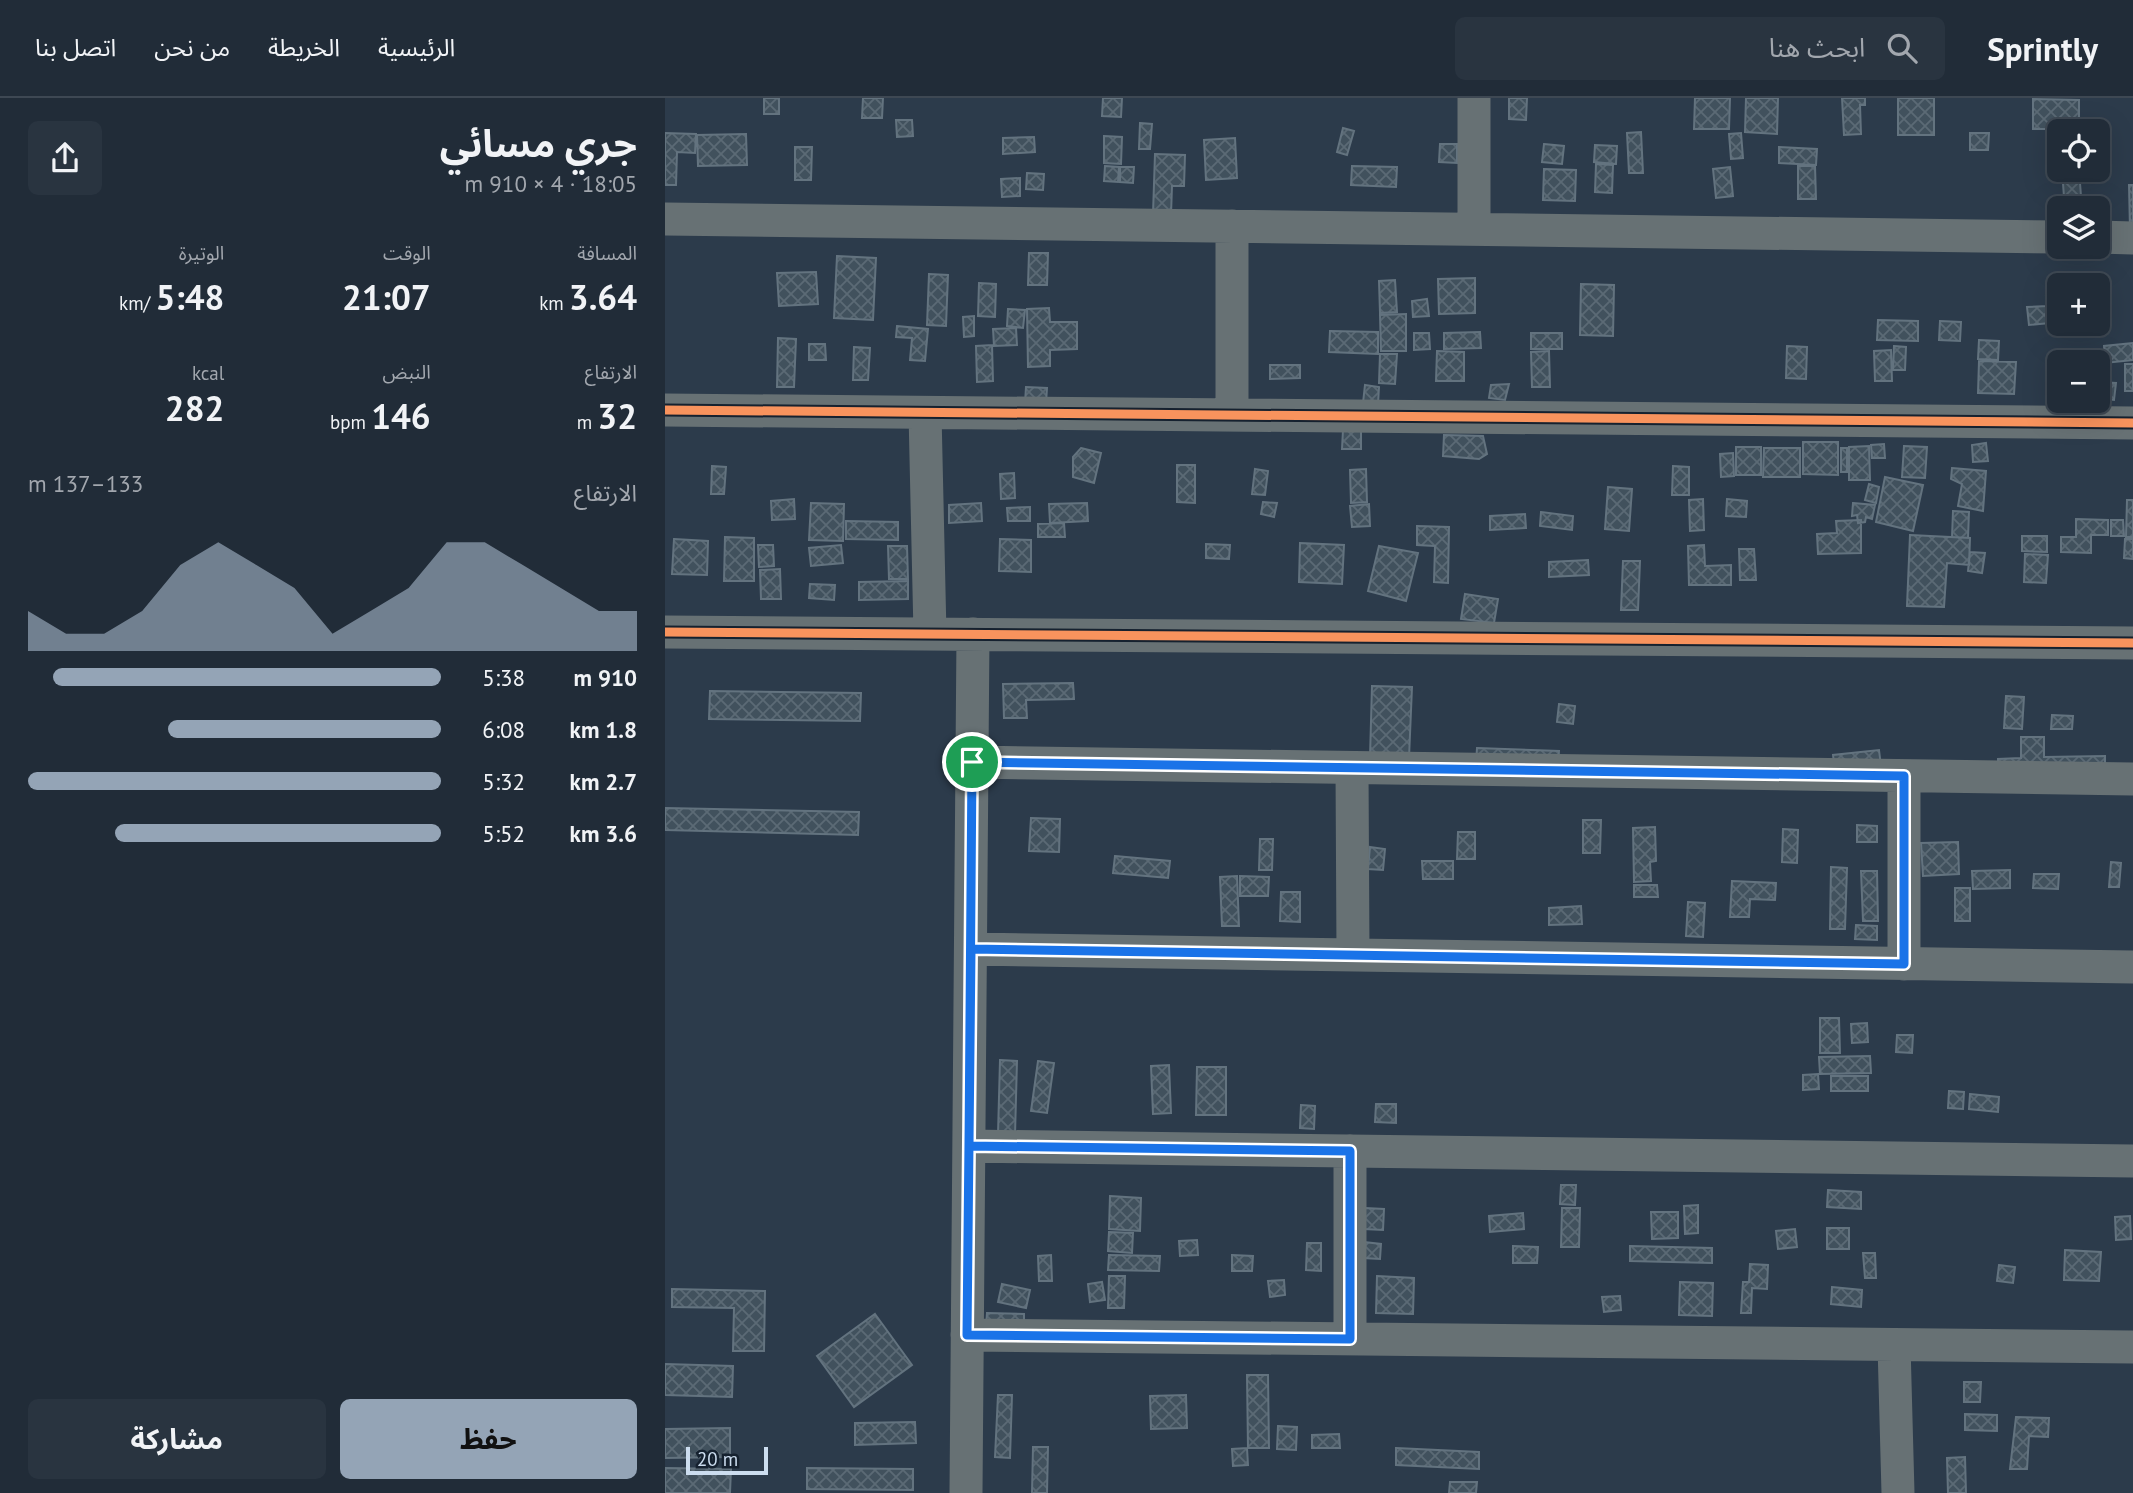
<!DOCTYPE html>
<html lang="ar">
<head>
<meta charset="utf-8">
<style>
	body { margin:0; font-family:"PT Sans","Noto Sans Arabic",sans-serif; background:#293440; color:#f1f3f6; direction:rtl; height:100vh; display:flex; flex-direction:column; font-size:26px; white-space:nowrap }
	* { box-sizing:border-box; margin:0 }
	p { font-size:23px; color:#a2a7ae }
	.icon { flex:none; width:38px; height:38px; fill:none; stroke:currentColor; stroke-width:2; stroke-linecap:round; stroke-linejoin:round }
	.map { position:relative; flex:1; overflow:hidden; direction:ltr }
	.side { display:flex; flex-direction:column; background:#212c38; width:665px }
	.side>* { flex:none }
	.fabs { position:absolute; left:1382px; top:21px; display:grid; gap:14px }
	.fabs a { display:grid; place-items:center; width:63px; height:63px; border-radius:10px; background:#212c38; box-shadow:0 7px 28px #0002,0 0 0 2px #3e4853; font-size:35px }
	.scale { position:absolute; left:21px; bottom:18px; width:82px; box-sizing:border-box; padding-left:7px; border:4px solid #ccddef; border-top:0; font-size:19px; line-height:24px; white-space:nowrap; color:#ccddef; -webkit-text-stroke:5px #15212f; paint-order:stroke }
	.pin { position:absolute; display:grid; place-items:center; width:60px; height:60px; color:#fff; margin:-30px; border:4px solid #fff; border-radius:50%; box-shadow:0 2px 7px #0007 }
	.round { display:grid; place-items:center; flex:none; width:74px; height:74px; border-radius:10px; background:#293440 }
	.summary { display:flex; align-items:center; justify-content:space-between; height:119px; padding:0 28px }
	h1 { font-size:38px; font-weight:700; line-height:52px }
	.stats { display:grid; grid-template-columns:repeat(3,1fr); gap:10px; height:119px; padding:7px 28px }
	.stats div { display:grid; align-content:center }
	.stats b { font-size:35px; font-weight:700 }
	.stats small { font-size:19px; font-weight:400 }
	.stats p { font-size:19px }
	.chart { height:196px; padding:14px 28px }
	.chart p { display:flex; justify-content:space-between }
	.chart svg { width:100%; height:126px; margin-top:7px; fill:#94a4b6; opacity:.7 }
	.cta { display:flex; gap:14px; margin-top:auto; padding:14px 28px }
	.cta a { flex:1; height:80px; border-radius:10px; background:#94a4b6; color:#111; font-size:28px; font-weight:700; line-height:80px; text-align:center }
	.cta a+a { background:#293440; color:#f1f3f6 }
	ul { padding:0 28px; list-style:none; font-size:23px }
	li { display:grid; grid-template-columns:112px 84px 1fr; align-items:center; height:52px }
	li i { height:18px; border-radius:9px; background:#94a4b6 }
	header { display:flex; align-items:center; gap:42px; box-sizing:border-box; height:98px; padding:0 35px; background:#212c38; border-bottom:2px solid #3e4853 }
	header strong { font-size:33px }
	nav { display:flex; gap:38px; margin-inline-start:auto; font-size:24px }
	.search { width:490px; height:63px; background:#293440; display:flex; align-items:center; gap:18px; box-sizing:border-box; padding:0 24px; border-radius:10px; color:#a2a7ae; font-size:26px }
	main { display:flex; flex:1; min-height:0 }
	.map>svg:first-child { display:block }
	.building { fill:url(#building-cross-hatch); stroke:#63737f; stroke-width:2 }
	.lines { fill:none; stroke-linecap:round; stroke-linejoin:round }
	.street { stroke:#677174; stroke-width:33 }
	.cycleway-casing { stroke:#15212f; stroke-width:13 }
	.cycleway { stroke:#f8935d; stroke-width:9 }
	.route-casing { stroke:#fff; stroke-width:14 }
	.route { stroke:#1a73e8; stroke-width:9 }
</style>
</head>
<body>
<header>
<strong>Sprintly</strong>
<div class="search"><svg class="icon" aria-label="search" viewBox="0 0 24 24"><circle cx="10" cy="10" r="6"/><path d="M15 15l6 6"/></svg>ابحث هنا</div>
<nav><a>الرئيسية</a><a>الخريطة</a><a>من نحن</a><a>اتصل بنا</a></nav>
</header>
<main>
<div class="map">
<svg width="1468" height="1395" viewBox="0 0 1468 1395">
	<defs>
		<pattern id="building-cross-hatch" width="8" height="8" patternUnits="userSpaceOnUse" patternTransform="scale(1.75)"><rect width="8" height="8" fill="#41515d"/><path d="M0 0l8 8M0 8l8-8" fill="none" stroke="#5b6a75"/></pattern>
	</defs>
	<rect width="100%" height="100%" fill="#2c3b4b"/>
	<path class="building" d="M99,0H114V16H99Z
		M198,0H218L217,20H197Z
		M438,0H457L456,19L437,18Z
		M844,0H862L861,22L844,21Z
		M1030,0H1065L1064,31H1029Z
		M1081,0H1113L1112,36L1080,34Z
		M1177,0H1200V7H1195L1196,36L1179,37Z
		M1233,0H1269V37H1233Z
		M1368,1L1414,2V31H1368Z
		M231,22H247L248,38L232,39Z
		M475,25L487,26L485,51H474Z
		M678,30L689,33L682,57L672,54Z
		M976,34L978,75H964L962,35Z
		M0,35L31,36L30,55L12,54L11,87H0Z
		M1076,35L1078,60L1066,61L1064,36Z
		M1305,35H1324L1323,52H1305Z
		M81,36L82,67L33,68L32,37Z
		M1433,36H1442V52H1433Z
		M439,38L457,39L456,66L439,65Z
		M369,39L370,54L338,56V40Z
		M570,40L572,80L541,82L539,42Z
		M775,46H792V65L774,64Z
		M879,46L899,48L897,66L877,64Z
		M930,47L952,48L951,66L929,64Z
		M130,49H147L146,82H130Z
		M1114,49L1152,51L1151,67L1114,65Z
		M490,56L520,57L519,88H507L506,117L488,116Z
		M931,66L948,67L947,95L930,94Z
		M440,68L454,69L453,84L439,83Z
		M687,68L732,69L731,89L686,87Z
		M1133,68H1150L1151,101H1133Z
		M455,69H469L468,85L455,84Z
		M1065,69L1068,98L1051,100L1048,71Z
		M879,71L911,72L910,103L878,102Z
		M1397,72H1414L1416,98L1399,99Z
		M362,75L379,76L378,92L361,91Z
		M355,80V98L337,99L336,81Z
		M1464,87H1468V131H1465Z
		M364,155H383L382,187H363Z
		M172,158L211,160L208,222L169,220Z
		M151,174L153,206L114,208L112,175Z
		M264,176L283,177L281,228L262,227Z
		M810,180V215L774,216L773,181Z
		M730,182L732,214L715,215L714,183Z
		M314,185L331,186L330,219L313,218Z
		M916,186L949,187L948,238L915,237Z
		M1395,197V224L1364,227L1362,209L1382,208L1381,198Z
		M762,201L764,218L748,219L747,203Z
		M384,210L385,224H412V251L385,252V268L363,269L362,211Z
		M343,211L360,212L358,230L342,228Z
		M741,216V253H716L715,217Z
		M309,218V238L299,239L298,219Z
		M1213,222L1253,223V243L1212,242Z
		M1275,223L1296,224L1295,243L1274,242Z
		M232,228L263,231L260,263L245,262L247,240L231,239Z
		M351,230L352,247L329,248L328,231Z
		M665,233L713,234V256L664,254Z
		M815,234L816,250L779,251V235Z
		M749,235H764L765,251L749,252Z
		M866,235H897V251H866Z
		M113,240L131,241L129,289H112Z
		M1314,242L1334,243L1333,262L1313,261Z
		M1468,245V262L1440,265L1439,248Z
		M144,246H160L161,262H144Z
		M327,247L328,283L312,284L311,248Z
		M1122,248L1142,249L1141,281L1121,280Z
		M1229,248L1241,249L1240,272H1228Z
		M189,249L205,250L203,282H188Z
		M1226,252L1227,283H1210L1209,253Z
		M772,253L799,254V283H771Z
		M884,253L885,289H867L866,254Z
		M715,256H732L730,286L714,285Z
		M1314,263L1351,264L1349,296L1313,295Z
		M1460,266H1468V293H1460Z
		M605,267H635V280L605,281Z
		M1433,284L1451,285L1449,302L1433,300Z
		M844,286L840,302L824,300L826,287Z
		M700,287L714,289L713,306L698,305Z
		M361,289L382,290L381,305H360Z
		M696,330V351H677L678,332Z
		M779,337L818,338L822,356L814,361L778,358Z
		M1138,344H1173V377L1138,376Z
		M1321,345L1323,363L1308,364L1307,347Z
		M1219,346L1220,360H1207L1206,347Z
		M1204,348L1205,382H1184V349Z
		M1239,348L1262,349L1260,380L1237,379Z
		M1071,349H1096V377H1071Z
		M416,350L436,355L429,385L408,379V359Z
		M1099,350H1135V379H1098Z
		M1176,350H1182V374H1176Z
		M1068,355L1069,378L1056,379L1055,356Z
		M512,367H530V405L512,404Z
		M47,368L61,369L59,396H46Z
		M1008,368L1024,369V397H1007Z
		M1287,370L1321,373L1318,413L1293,408L1297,386L1286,381Z
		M590,371L603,373L600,397L587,396Z
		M701,371L702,404L686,405L685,372Z
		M349,375L350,400L336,401L335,376Z
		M1220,379L1258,387L1248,433L1211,424Z
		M1204,386L1214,389L1211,405L1200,402Z
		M943,389L967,391L964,433L940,431Z
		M129,401L130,421L107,422L106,403Z
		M1038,401L1039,432L1025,433L1024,402Z
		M1062,401L1082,403L1081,419L1061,418Z
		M1462,402H1468V439H1461Z
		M598,404L612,405L609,419L596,416Z
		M146,405L179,406L178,443L144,442Z
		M316,405L317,423L284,425V407Z
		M422,405L423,423L385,425L384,406Z
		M1188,405L1210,407L1207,421L1201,419L1200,424L1193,425L1192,417L1187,418Z
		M704,406L705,428L687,429L685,408Z
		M365,409V423H343L342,410Z
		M1288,413L1304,414L1303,440L1287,439Z
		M876,414L908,418L907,432L875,428Z
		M860,416L861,430L825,432V418Z
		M1411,421L1443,422V437H1426V455L1396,454V439H1411Z
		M1196,422V455L1153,456L1152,436L1172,435L1171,423Z
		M1446,422H1458L1459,438H1446Z
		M181,423L233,424V442L181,441Z
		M399,425L400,439H373V426Z
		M752,428L784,429L783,485L769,484L770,448L752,447Z
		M1245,437L1305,440L1304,467L1282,465L1279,509L1242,508Z
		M1357,438H1382V454L1357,453Z
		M60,439L89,440V483H59Z
		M9,441L43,443L42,477L7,476Z
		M335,441L366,442V474L334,473Z
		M1460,441H1468V461L1459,460Z
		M635,445L679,447L677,486L634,484Z
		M541,446L565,447L564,461L541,460Z
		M93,447H108L109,468L94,469Z
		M176,447L178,465L146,468L144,450Z
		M1039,447L1040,468L1066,467V487H1024L1023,448Z
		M223,448H242L243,481H224Z
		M714,448L753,455L741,503L703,493Z
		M1074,451H1089L1091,482H1075Z
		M1305,454L1320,455L1317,475L1303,473Z
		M1360,456L1383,457L1381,485L1359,484Z
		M923,462L924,477L884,479V464Z
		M958,463H975L973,512H956Z
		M115,471L116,501H96L95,472Z
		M243,483V501L194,502V484Z
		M145,486L170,487L169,502L144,500Z
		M800,496L833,501L829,525L796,521Z
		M408,585L409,601L361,602L362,620H339L338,586Z
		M707,588L747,589L744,660L705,659Z
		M45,593L196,595L195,623L44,621Z
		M1341,598L1359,599L1357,631L1339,630Z
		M894,606L910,608L908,626L892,624Z
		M1387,617L1408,618L1407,631H1386Z
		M1356,639H1379V659L1440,658V672L1333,674V661L1356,660Z
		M812,650L894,653L893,668L811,665Z
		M1214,652L1216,668L1170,673L1168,657Z
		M0,710L194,714L193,737L0,732Z
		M366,720L395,721L394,754L364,753Z
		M918,722H936L935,755H918Z
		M1192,727L1212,728V744H1192Z
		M990,729L991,763L985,764L986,783L969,784L968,730Z
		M1118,731L1133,732L1132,765L1117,764Z
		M793,734H810V761H792Z
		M595,741H608L607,772H594Z
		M1293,744L1294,776L1258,778L1256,745Z
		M705,749L720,751L718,772L703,771Z
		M450,758L505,763L503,780L448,775Z
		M757,763H788V781H758Z
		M1446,764L1456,765L1454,789H1444Z
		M1166,769L1182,770L1180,831H1165Z
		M1345,772V790L1308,791L1307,773Z
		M1196,773H1212L1213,823H1198Z
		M1369,776H1394L1393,791L1368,790Z
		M572,778L574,828H557L555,779Z
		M575,778L604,779L603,798H575Z
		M1067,783L1111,785L1110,802L1085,801L1084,819H1065Z
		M969,787H992L993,799H969Z
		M1290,790H1305V823H1290Z
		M616,794H635V824L615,823Z
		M1023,804L1040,805L1038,839L1021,838Z
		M916,808L917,826L884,827V810Z
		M1191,827L1212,828V842L1190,841Z
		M1155,920H1174L1175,955H1155Z
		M1202,925L1203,944L1187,945L1186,926Z
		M1232,937H1248L1247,955L1231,954Z
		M1205,958L1206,975L1155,976L1154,959Z
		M335,962L352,963L350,1037L333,1036Z
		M373,963L389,965L382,1015L366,1013Z
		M504,967L506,1015L488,1016L486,968Z
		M532,969H561V1017H531Z
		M1153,976L1154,991L1138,992V977Z
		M1166,978H1203V993H1166Z
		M1284,993L1299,994L1298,1011L1283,1010Z
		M1305,996L1334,999L1333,1014L1304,1011Z
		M711,1006H731V1025L710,1024Z
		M636,1007L650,1008L649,1031L635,1030Z
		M896,1087H911L910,1107L895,1106Z
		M1163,1092L1196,1094V1111L1162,1109Z
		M445,1098L476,1100L475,1133L444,1131Z
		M1033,1107V1135L1020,1136L1019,1108Z
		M700,1110L719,1111L718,1132L699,1131Z
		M897,1110H915L914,1149H896Z
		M986,1114H1013V1140L987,1141Z
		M858,1115L859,1131L825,1134L824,1118Z
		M1465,1118L1466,1141L1451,1142L1450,1119Z
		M1162,1130H1184V1151H1162Z
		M1130,1131L1132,1149L1113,1151L1111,1133Z
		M444,1134L468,1135L467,1155L443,1153Z
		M532,1142L533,1157L515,1158L514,1143Z
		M699,1144L716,1146L715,1161L698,1160Z
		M642,1145H656V1173L641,1172Z
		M848,1148L873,1149L872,1165H848Z
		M965,1148L1047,1150V1165L965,1163Z
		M1400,1152L1436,1154L1434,1183L1399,1182Z
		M1198,1155H1210L1211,1180H1200Z
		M386,1157L387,1183H374L373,1158Z
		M444,1157L495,1158L494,1173L443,1172Z
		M567,1157L588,1158L587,1173H567Z
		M1085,1166L1103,1167L1102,1191L1087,1190L1086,1215H1076L1078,1184H1084Z
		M1334,1167L1350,1169L1348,1185L1332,1183Z
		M444,1178H460L459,1210H443Z
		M712,1178L749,1180L748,1216L711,1215Z
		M619,1182L620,1197L605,1199L603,1183Z
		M437,1184L440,1202L425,1204L423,1186Z
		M1015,1184L1048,1185L1047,1218L1014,1217Z
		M337,1186L365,1192L361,1210L333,1204Z
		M1167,1189L1197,1192L1196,1209L1166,1206Z
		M7,1191L100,1193L99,1253H68L69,1210L7,1209Z
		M955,1198L956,1212L939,1214L937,1199Z
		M322,1215L359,1216V1231L321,1230Z
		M210,1216L247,1267L189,1309L152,1258Z
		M0,1266L68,1268L67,1299L0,1297Z
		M582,1277H603L604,1350H583Z
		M1299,1284H1316L1315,1304H1299Z
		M333,1297H347L345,1360L330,1359Z
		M521,1297L522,1330L486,1331L485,1298Z
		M1300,1316L1332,1317V1333L1300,1332Z
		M1351,1319L1384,1320L1383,1339L1364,1338L1362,1371H1345Z
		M250,1324L251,1345L190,1347V1325Z
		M613,1328L632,1329L631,1352L612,1351Z
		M65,1330V1359L0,1360V1331Z
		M674,1336L675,1350H647V1337Z
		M368,1349H383L382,1395H367Z
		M582,1350L583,1367L568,1368L567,1351Z
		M731,1350L814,1354V1371L731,1367Z
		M1300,1359L1301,1395H1283L1282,1360Z
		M0,1370L66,1371L65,1395H0Z
		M142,1370L248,1371V1392L142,1391Z
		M785,1384H812L811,1395H784Z"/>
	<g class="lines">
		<path class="street" d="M809,0V131
			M0,121L1395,139
			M567,128V317
			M1433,139L1468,140
			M0,312L1468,325
			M260,315L265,536
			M0,534L1468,545
			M307,664L1468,681
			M687,670L688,857
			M1239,678V866
			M306,851L1468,869
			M304,1048L1468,1063
			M685,1053V1241
			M302,1237L1468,1249
			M1229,1247L1233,1395
			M301,1395L308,536"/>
		<defs>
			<path id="cycleway" d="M0,312L1468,325
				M0,534L1468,545"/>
		</defs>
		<use href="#cycleway" class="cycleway-casing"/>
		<use href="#cycleway" class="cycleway"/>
	</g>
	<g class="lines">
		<defs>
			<path id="route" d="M307,664L304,1048L685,1053V1241L302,1237C303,1108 305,980 306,851L1239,866V678L307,664"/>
		</defs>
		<use href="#route" class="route-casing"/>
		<use href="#route" class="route"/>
	</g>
</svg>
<div class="fabs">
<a><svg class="icon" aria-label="locate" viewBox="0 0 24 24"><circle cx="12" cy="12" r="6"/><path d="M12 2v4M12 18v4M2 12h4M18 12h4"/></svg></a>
<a><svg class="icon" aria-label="layers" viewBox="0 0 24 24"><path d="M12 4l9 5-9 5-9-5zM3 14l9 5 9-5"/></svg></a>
<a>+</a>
<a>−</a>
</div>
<div class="scale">20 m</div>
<div class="pin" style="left:307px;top:664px;background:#1e9e55"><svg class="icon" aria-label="arrive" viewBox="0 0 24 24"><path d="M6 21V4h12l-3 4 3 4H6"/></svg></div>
</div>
<section class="side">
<div class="summary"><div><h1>جري مسائي</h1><p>18:05 · 4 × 910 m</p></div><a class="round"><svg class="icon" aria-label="share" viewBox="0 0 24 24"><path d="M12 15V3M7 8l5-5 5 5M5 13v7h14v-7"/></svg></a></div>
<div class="stats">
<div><p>المسافة</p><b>3.64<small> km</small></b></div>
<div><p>الوقت</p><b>21:07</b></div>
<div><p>الوتيرة</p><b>5:48<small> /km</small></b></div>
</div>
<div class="stats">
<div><p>الارتفاع</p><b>32<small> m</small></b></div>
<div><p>النبض</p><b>146<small> bpm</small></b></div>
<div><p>kcal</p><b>282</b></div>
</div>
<div class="chart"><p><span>الارتفاع</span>133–137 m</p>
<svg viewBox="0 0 160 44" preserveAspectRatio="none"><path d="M0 44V30L10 38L20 38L30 30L40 14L50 6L60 14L70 22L80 38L90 30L100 22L110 6L120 6L130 14L140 22L150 30L160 30V44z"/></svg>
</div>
<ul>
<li><b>910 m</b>5:38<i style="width:94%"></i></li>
<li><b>1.8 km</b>6:08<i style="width:66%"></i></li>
<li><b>2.7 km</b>5:32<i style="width:100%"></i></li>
<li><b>3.6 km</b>5:52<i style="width:79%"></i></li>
</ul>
<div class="cta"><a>حفظ</a><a>مشاركة</a></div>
</section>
</main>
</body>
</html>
